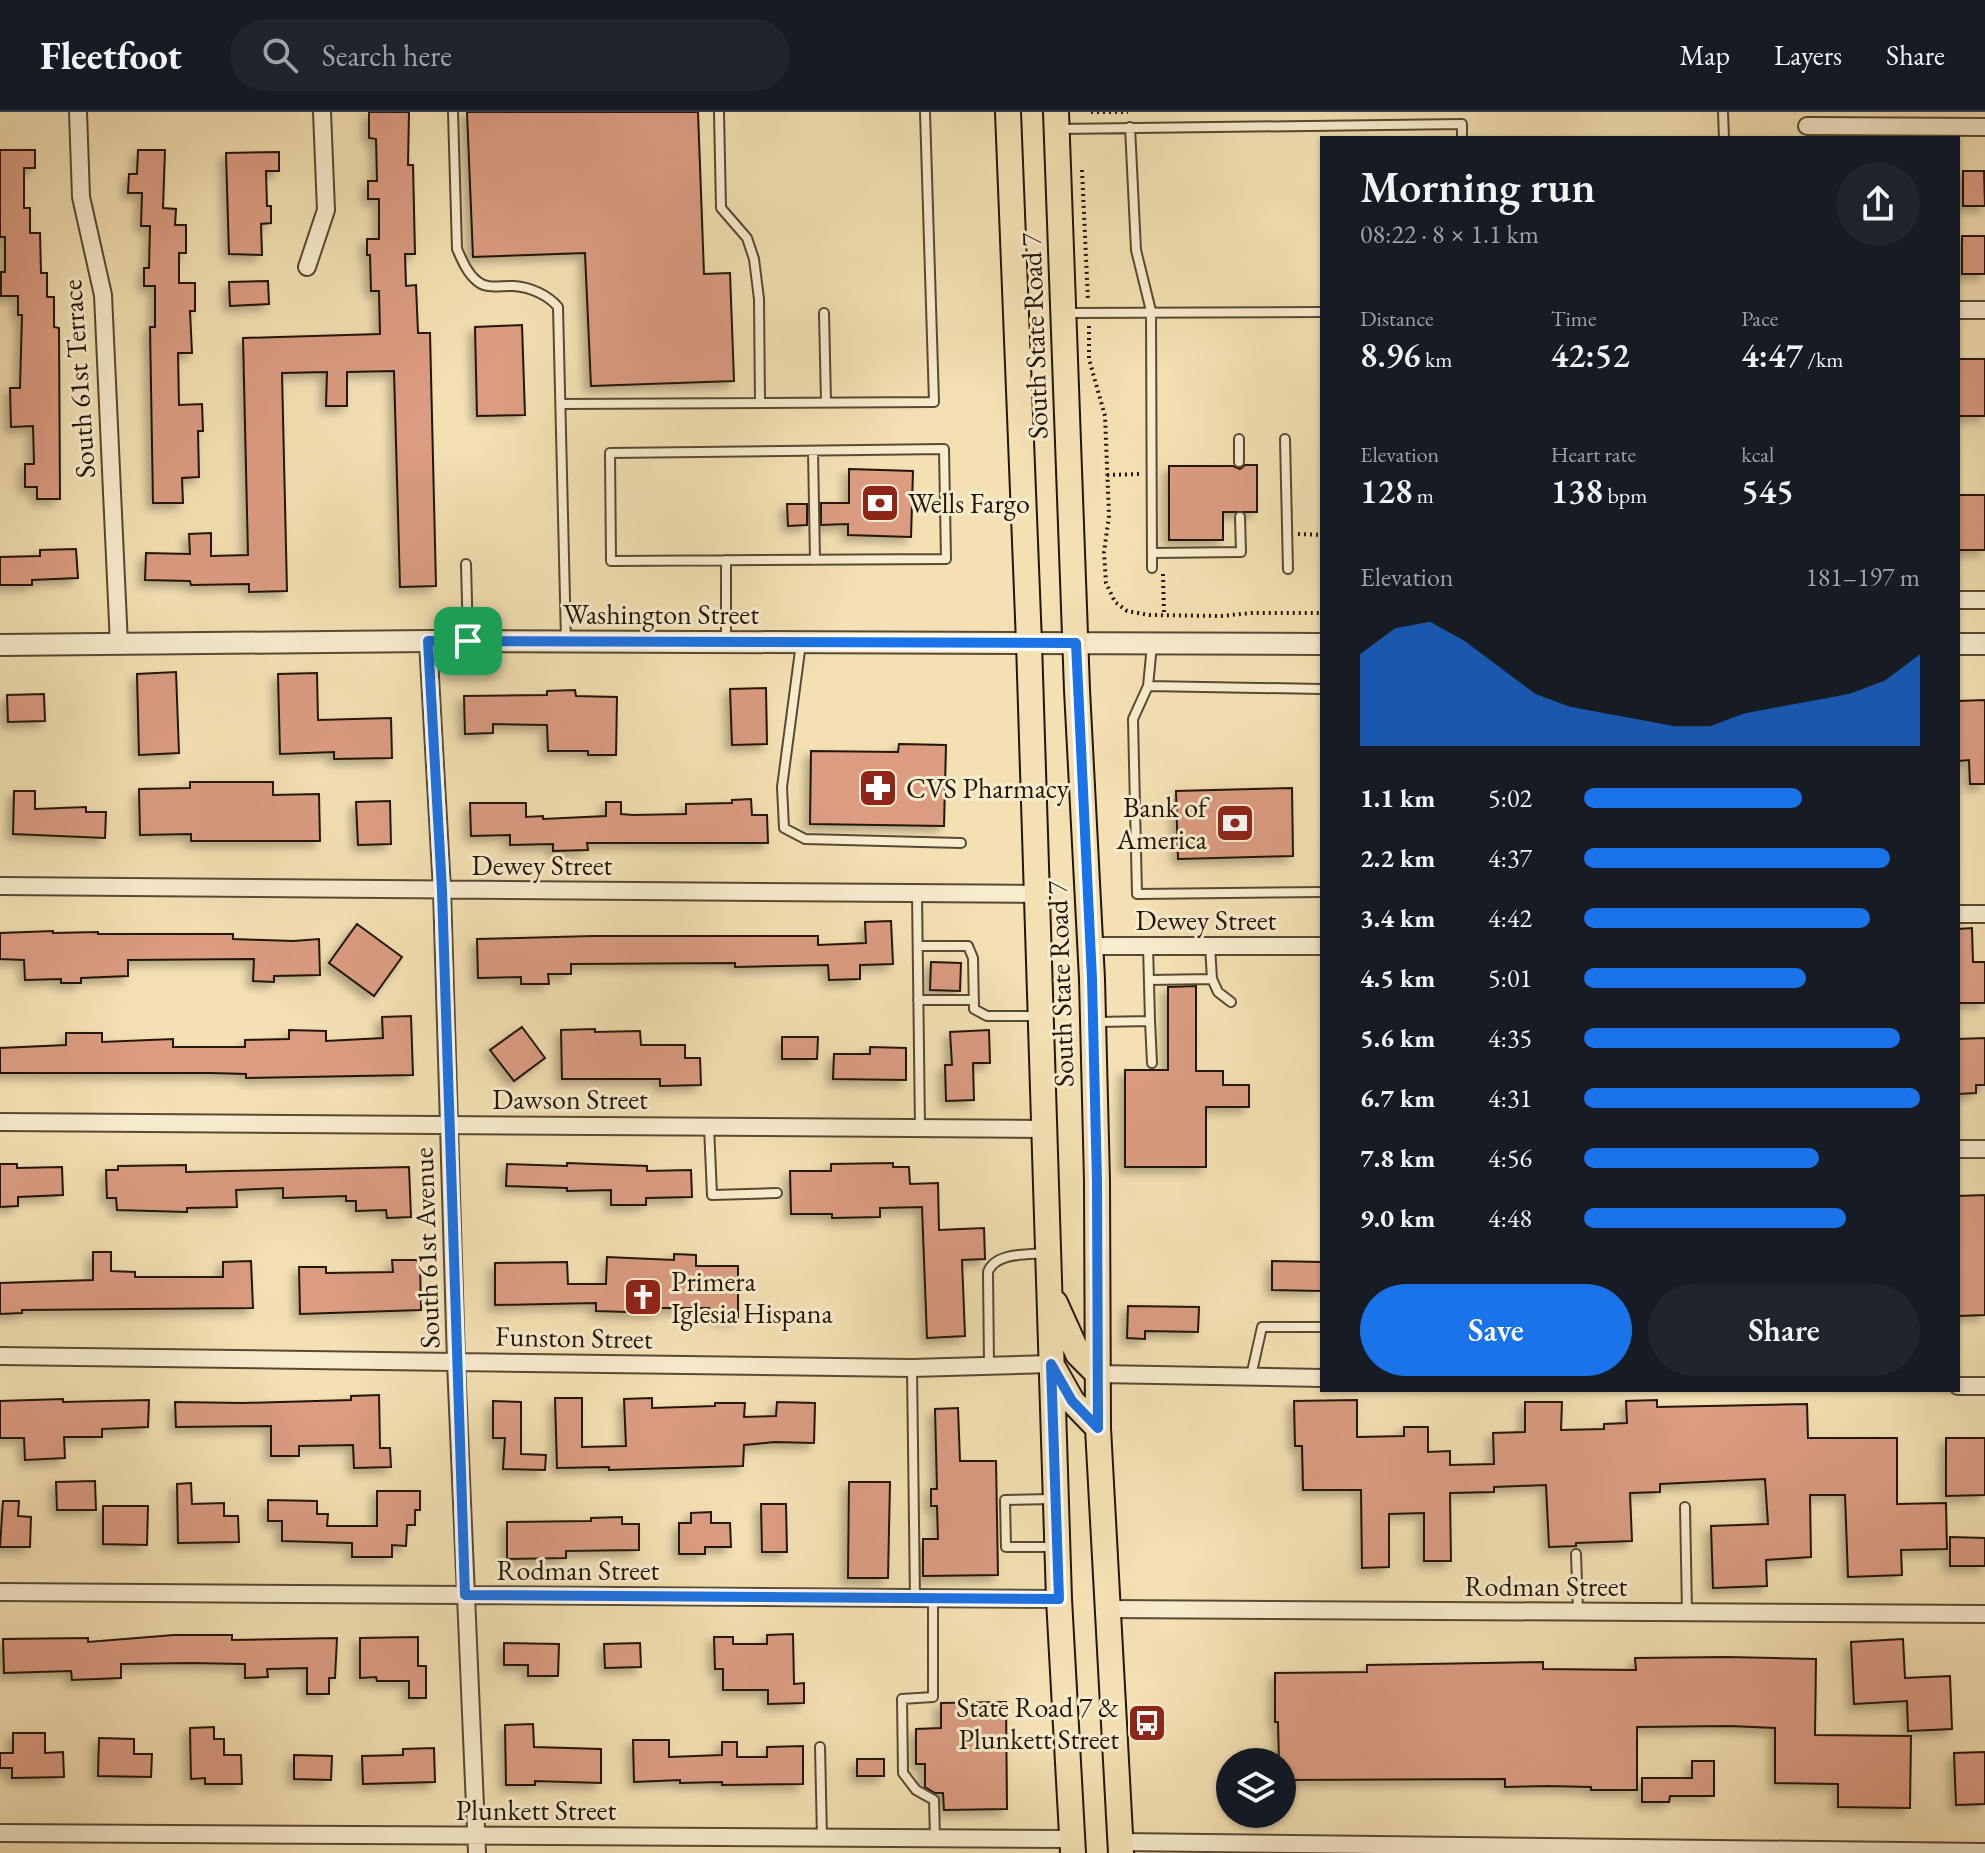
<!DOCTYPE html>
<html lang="en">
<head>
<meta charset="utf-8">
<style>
	body { margin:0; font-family:"EB Garamond",serif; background:#20242c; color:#f1f3f6; height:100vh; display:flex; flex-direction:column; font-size:30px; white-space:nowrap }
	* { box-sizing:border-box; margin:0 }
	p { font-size:26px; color:#9ea1a6 }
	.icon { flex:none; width:44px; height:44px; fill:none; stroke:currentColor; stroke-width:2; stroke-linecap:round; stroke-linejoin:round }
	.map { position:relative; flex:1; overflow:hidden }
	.details { position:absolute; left:1320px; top:24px; width:640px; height:1256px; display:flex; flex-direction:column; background:#171b24; border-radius:0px; box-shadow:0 2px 6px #0004 }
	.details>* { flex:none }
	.buttons { position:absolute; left:1216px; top:1636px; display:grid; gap:16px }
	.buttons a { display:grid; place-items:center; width:80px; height:80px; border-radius:50%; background:#171b24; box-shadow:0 2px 6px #0004; font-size:40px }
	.pin { position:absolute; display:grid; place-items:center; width:68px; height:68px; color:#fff; margin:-34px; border-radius:16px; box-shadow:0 4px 12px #0006 }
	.round { display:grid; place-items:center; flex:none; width:84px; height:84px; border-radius:42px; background:#20242c }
	.summary { display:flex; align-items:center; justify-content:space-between; height:136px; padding:0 40px }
	h1 { font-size:44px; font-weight:600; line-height:60px }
	.figures { display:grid; grid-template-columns:repeat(3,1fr); gap:12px; height:136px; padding:8px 40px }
	.figures div { display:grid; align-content:center }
	.figures b { font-size:34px; font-weight:600 }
	.figures small { font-size:22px; font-weight:400 }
	.figures p { font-size:22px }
	.chart { height:224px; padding:16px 40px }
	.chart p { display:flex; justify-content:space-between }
	.chart svg { width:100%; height:144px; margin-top:8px; fill:#1a73e8; opacity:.7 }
	.cta { display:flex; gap:16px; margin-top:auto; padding:16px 40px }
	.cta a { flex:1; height:92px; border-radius:48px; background:#1a73e8; color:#fff; font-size:32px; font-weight:600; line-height:92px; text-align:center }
	.cta a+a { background:#20242c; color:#f1f3f6 }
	ul { padding:0 40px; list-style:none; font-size:26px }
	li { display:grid; grid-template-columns:128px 96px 1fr; align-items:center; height:60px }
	li i { height:20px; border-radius:10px; background:#1a73e8 }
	header { display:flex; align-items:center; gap:48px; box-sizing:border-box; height:112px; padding:0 40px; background:#171b24; border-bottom:2px solid #363941 }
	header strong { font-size:38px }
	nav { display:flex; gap:44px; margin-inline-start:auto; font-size:28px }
	.search { width:560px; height:72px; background:#20242c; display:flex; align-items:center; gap:20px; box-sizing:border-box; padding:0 28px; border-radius:44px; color:#9ea1a6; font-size:30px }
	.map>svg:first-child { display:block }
	.building { fill:#db9c82; stroke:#231607; stroke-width:2; filter:url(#shadow) }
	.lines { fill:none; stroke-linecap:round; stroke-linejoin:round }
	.service-casing { stroke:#574932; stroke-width:12 }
	.minor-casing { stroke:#574932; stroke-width:20 }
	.tertiary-casing { stroke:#574932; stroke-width:24 }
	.primary-casing { stroke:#231607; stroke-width:28 }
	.path { stroke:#231607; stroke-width:4; stroke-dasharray:2 4; stroke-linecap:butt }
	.service { stroke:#f8ecce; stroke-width:8 }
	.minor { stroke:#f8ecce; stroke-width:16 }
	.tertiary { stroke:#f8ecce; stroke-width:20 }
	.primary { stroke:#f4e1b3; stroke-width:24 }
	.route-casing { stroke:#fff; stroke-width:16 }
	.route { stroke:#1a73e8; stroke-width:10 }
	.labels { text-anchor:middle; stroke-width:6; stroke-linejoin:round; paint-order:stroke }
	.street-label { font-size:28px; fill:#231607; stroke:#f8ecce }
	.poi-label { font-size:28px; fill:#231607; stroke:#f8ecce; text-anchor:start }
</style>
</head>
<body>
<header>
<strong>Fleetfoot</strong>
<div class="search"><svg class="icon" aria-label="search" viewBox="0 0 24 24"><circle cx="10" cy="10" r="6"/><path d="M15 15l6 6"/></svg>Search here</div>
<nav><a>Map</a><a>Layers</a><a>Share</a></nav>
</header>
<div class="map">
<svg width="1985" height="1741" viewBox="0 0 1985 1741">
	<defs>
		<filter id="shadow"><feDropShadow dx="-5.5" dy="5.5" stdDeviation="4" flood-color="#0004"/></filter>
	</defs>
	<rect width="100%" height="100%" fill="#f4e1b3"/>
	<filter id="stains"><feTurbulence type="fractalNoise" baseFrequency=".0025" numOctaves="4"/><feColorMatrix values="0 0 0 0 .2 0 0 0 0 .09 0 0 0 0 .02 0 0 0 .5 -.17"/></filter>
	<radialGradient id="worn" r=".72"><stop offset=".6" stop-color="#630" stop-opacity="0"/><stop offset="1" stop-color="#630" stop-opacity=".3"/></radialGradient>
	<path class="building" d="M369,0H409L408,53H413L415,142H405L406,174L416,173L418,221H430L436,474L400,475L394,259L347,260V294H326L327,260L282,261L287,479L249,480V472L191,473L190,469L145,468L146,441L190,442L189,422L211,421V444L248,443L243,226L380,222L379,179H371L370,143H367V127H379V87H368V69H377L376,27L369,26Z
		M467,0H698L704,162L730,161L734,269L591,274L585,141L473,145Z
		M0,38H35V56H24V96H30V121H40L41,161H47V185H54V215L59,216L60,387H37V375H25V352H34L33,314L11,315L10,276H20L22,203H18V184H1V160H5V125H0Z
		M138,38H165L163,96L176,97L175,113H186V141H179V171H195V199H190L192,241H178L179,293L202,292L203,319H198L199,365L182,366L183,391H153L150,215H155V174H144V156H149L150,114H141L142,81H128L129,62H137Z
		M279,40V59H266L267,94H271V111L261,112L262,143L229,142L226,41Z
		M1963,59H1984L1985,94H1963Z
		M1962,124H1985V162H1962Z
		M268,169L269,192L230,194L229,170Z
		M522,213L525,303L477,304L475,215Z
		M1958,247H1985V304H1958Z
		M1245,353H1257V400H1223V428H1169V354H1233L1240,357Z
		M849,357L913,359L911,425L848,423V412L821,413V391H849Z
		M1959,383H1985V438H1959Z
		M787,392H807V413L788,414Z
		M76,437L78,466L32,468V473H0V445L40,444V438Z
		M176,560L179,641L139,643L137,562Z
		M317,561L318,608L391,606L392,646L334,647V640L280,642L278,562Z
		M766,576L767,632L732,633L730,577Z
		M575,578L576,584L617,585L616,643H588V639H548L547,613L493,612V621L465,622L464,584L547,583V579Z
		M44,582L45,609L8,610L7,583Z
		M1985,588V672H1970L1969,648L1958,649V589Z
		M899,632L946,633L944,714L810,712L811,639L898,640Z
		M190,670H273V683L319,682L320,729H191V722L140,723L139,677L190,676Z
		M1292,676L1293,744L1178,747L1176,679Z
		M14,679H35V697L86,695V700H106L105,726L13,722Z
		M751,687L752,703H767L768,731H587L588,738L553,739V732L510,733V723L471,724L470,691H526V705L543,704V707L606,704V690H621V702L633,703L686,702V692L732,691V688Z
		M390,689L391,732L358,733L356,690Z
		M891,809L893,852L860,853V867L829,868L828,853L735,855V851L571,852V862H548L549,872H521V865L478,866L477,827L593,824H818V833L866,831L865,810Z
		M357,812L402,845L374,884L329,851Z
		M1972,816L1973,850H1985V891H1958V817Z
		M53,819V821L98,820V822H233V827L294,829L319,827L320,863L274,864V870L253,869L254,847L128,848V864L81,866V871H61V867L25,868L24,848L0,847V821Z
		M931,850L961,851L960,879L930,878Z
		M1196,874V959H1223V973H1249V995H1206V1055H1125V958H1168V875Z
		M411,904L413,963L246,966V962L211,961H0V936L66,933V921H102V930L173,927V935H245V928L289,927V918L326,919V929L383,926L382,905Z
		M522,915L545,946L514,969L490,938Z
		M595,917V920L640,919L641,933H685V946H700L701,973L660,974V967H562L561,918Z
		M989,918L990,951H973L974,988L946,989L945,953H952L950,920Z
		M782,925H818L817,947H782Z
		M1985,926V973H1976V981L1958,982V927Z
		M870,935L906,936V968L833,967L834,942H870Z
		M567,1051L647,1054V1059L691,1058L692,1085L646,1086V1093H611V1078L567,1079V1076L506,1074L507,1052L567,1054Z
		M893,1051V1055H909L910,1072L938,1071L939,1118L984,1116L985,1147L962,1148L965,1224L927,1226L922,1095L880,1096V1105L832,1106V1102H791L790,1059H831V1052Z
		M0,1052H17V1056L62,1055L63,1083L18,1085V1094L0,1095Z
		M186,1053V1060L409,1055L411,1105L387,1106L386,1098L356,1099V1089H346V1084L283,1086V1076L236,1078L237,1095L187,1096V1100L117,1098L116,1086H107L106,1058H118V1054Z
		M1985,1083V1203L1958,1204V1084Z
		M93,1140H111V1159L135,1160V1165H223V1150L251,1149L253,1196L22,1198V1201L0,1202V1171L93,1168Z
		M674,1142L696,1143V1154H738V1207H718V1202H709V1196H658V1201L596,1199V1191L495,1193V1151L567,1150L568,1172H606L607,1145L674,1148Z
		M392,1148H420L421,1198L300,1202L299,1155H326V1161L393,1160Z
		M1272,1149L1322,1150V1179L1272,1178Z
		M1128,1194L1199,1195L1198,1220L1145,1219V1227L1127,1226Z
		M379,1283L380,1336H390L391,1355L354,1356L353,1333L299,1334V1344H271V1314L176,1315L175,1290L243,1291L351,1288V1284Z
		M555,1286H582V1335L626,1334L624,1287L652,1286V1296L715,1294V1291H745L744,1305L776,1304L777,1290L815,1291L814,1331L775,1330L744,1333L743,1354L609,1358V1355L557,1356Z
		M63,1287V1290L149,1288L148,1315L102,1317V1325H64L65,1346L25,1348L24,1326H0V1289Z
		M1357,1288V1325L1404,1324V1315H1428V1340L1450,1339V1353L1494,1352L1493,1321L1525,1320V1290H1562L1561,1318L1604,1317V1312L1627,1311L1626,1289L1657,1288V1295L1807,1292L1808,1326H1897V1392L1946,1391L1947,1437L1901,1438L1902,1463L1848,1465L1845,1383H1810L1811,1445L1766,1448L1767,1474L1713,1476L1711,1414L1768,1412L1765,1367L1660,1372V1380L1630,1381L1632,1429L1576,1431V1434L1549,1435L1546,1373L1494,1375V1380L1450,1381L1451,1449H1424V1401L1389,1402V1455L1362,1456L1361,1378H1303L1302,1334H1295L1294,1289Z
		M493,1289L521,1290V1342L546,1343L545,1358L503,1357L505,1326H493Z
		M958,1296L960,1349H996L998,1463L923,1464V1427H938L937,1394H931V1377H937L935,1297Z
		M1946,1326H1985V1383L1946,1384Z
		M95,1369L96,1398H57L56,1370Z
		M849,1370H890L888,1466H848Z
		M191,1371L192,1392L224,1391V1404H238L239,1430L178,1431L177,1372Z
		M377,1379H420V1398H415V1413H407L406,1434L392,1433V1445H352V1431L282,1429V1409H268V1388L317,1389V1402H328L327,1414H377Z
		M3,1389H19L18,1404L31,1405L30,1435H0Z
		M761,1392H786L787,1440H762Z
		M103,1394H148L147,1433L103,1432Z
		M711,1400V1411H730L731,1435H705V1442H679V1411H691V1401Z
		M622,1405V1412H639V1438L566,1439V1446L507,1447V1410L591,1409V1406Z
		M1950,1425L1985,1426V1454H1950Z
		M793,1522L794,1572L804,1571V1591L768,1592V1578H723V1557H715L714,1525H733V1532H767V1523Z
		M174,1523H232V1528L337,1526L335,1566H329V1582H307V1556L267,1557L268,1565L245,1566V1552L191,1551L121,1552V1566L72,1568L71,1559L4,1561L3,1527L88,1526V1530Z
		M418,1525V1554H426V1586H409V1569H377L376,1565L360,1566V1526Z
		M1903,1527L1905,1566L1950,1564L1952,1617L1908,1619L1907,1589L1854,1592L1851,1530Z
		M504,1531L559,1532L558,1564H528V1553H504Z
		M640,1531L641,1555L605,1556L604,1532Z
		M1726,1545L1816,1547L1815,1623L1911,1624L1910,1696L1838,1695V1672L1775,1671V1616L1730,1614L1637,1615V1678H1591V1675L1547,1674L1505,1675V1667L1282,1668V1650H1279L1278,1610H1275V1561L1367,1560V1553L1543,1550V1557L1636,1558L1635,1546Z
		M1006,1590L1007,1697L944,1698L943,1681H935L925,1675V1652H916V1617L941,1616V1591Z
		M533,1612L534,1635L601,1637V1671L535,1669V1673H506L505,1613Z
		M214,1615V1627H224V1643H241L242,1672H205V1666L191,1667L190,1616Z
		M13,1621H45V1641L63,1640L64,1665L12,1666V1656H0V1641H13Z
		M99,1626L134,1627V1642H152L151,1665L98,1664Z
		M633,1628H669V1645L722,1643V1630H737V1645H767V1635L803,1634V1672L722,1673V1670L680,1671V1668L634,1670Z
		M434,1636L435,1670L363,1672L362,1644L403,1643V1637Z
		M1985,1640V1692L1956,1693L1954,1641Z
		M294,1643L332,1644L331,1668L294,1667Z
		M857,1647H884V1664H857Z
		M1692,1649H1714V1684H1670L1669,1690H1642V1666H1692Z"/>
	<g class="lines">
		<defs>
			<path id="service" d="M453,0L457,137C462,148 467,161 477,169C487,178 501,173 514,174C530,175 548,183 558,195L566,529
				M719,0L721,96L747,126L754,147L759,187L760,290
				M1723,0L1724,26
				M1130,15L1136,138L1151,199L1152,456
				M1058,17L1462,12V26
				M824,201L826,290
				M1067,201L1322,200
				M561,292L934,290L925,0
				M1239,327V350
				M1285,327L1288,457
				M944,337L946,447L611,449L610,341Z
				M813,339L815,448
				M1152,441L1241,440L1240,405
				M726,448V528
				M466,452L468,528
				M801,531L782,675L784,716L805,727L961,731
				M1148,574L1152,533
				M1322,577L1148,574L1133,607L1137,782L1322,780
				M917,781L920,1016
				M918,834H968L973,846L974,897L987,904H1038
				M1212,867L1218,880L1231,890
				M1149,868L1212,867L1210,834
				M918,888H974
				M1150,909L1152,951
				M1097,910L1150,909L1148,833
				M709,1014L712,1083L777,1081
				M989,1253L988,1160C995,1140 1028,1143 1046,1141
				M912,1256L915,1487
				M1251,1264L1262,1215H1322
				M1051,1387L1005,1388L1006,1435H1054
				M1685,1395L1687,1500
				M1576,1442L1578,1499
				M933,1487V1585L902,1587L903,1661L916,1678L934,1688L935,1726
				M820,1635L822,1725"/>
			<path id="minor" d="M78,0L81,85L103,183L119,533
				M1807,14L1985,15
				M307,155L326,98L322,0
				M1958,198H1985
				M1958,488H1985
				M428,529L442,778L456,1250L477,1741
				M0,774L1036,782
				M1958,802H1985
				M1090,834H1322
				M0,1010L1044,1017
				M1958,1037H1985
				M0,1244L912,1256L1051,1252
				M1098,1262L1322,1266
				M1958,1274H1985
				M0,1480L1059,1487
				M1108,1497L1985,1502
				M0,1721L1072,1727
				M1120,1730L1985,1740"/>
			<path id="tertiary" d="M1958,532H1985
				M0,533L428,529L1322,532"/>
			<path id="primary" d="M1008,0L1029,531L1059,1487L1073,1741
				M1056,0L1077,578L1092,867L1097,1069L1098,1316L1121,1741
				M1055,1191L1078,1242L1098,1262
				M1054,1257L1072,1289L1098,1316"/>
		</defs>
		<use href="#service" class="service-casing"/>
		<use href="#minor" class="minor-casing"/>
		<use href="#tertiary" class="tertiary-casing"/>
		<use href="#primary" class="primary-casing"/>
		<path class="path" d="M1091,0H1128
			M1082,58L1088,189
			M1089,214V247L1105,304L1109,404L1104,440L1106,471L1115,490L1127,499L1149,503L1221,504L1251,501H1322
			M1107,363L1141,362
			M1298,422L1322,423
			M1163,462L1164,503"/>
		<use href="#service" class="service"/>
		<use href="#minor" class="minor"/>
		<use href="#tertiary" class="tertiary"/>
		<use href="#primary" class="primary"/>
	</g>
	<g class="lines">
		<defs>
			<path id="route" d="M428,529L1076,531L1092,867L1097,1069L1098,1316L1072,1289L1051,1252L1059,1487L465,1483L442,778Z"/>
		</defs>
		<use href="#route" class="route-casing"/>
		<use href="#route" class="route"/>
	</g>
	<defs>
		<symbol id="bank-square" viewBox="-11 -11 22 22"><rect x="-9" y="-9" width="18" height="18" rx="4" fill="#8f2418" stroke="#f8ecce"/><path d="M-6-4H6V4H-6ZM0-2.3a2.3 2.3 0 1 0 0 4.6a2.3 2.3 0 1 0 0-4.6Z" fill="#fff"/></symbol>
		<symbol id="pharmacy-square" viewBox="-11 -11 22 22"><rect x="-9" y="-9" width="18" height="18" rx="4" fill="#8f2418" stroke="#f8ecce"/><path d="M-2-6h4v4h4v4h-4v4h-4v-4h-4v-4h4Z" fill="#fff"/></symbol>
		<symbol id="church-square" viewBox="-11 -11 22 22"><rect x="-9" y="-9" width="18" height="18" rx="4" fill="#8f2418" stroke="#f8ecce"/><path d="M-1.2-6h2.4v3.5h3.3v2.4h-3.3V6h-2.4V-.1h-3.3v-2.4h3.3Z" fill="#fff"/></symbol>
		<symbol id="bus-square" viewBox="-11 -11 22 22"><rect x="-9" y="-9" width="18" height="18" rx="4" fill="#8f2418" stroke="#f8ecce"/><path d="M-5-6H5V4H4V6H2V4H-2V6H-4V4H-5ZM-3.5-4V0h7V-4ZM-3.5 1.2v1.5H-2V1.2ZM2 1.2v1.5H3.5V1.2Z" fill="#fff"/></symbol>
	</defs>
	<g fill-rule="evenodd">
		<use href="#bank-square" x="858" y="369" width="44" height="44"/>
		<use href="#pharmacy-square" x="856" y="654" width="44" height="44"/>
		<use href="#bank-square" x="1213" y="689" width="44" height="44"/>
		<use href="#church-square" x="621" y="1163" width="44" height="44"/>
		<use href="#bus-square" x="1125" y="1589" width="44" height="44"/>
	</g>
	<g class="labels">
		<g class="street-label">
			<text transform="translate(1034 224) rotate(-92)" y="10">South State Road 7</text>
			<text transform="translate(78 267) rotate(-94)" y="10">South 61st Terrace</text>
			<text x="661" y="512">Washington Street</text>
			<text x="542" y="763">Dewey Street</text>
			<text x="1206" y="818">Dewey Street</text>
			<text transform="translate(1060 872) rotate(-92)" y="10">South State Road 7</text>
			<text x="570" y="997">Dawson Street</text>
			<text transform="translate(426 1136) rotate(-92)" y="10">South 61st Avenue</text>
			<text transform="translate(574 1225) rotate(1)" y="10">Funston Street</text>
			<text x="578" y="1468">Rodman Street</text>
			<text x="1546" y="1484">Rodman Street</text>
			<text x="536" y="1708">Plunkett Street</text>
		</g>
		<g class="poi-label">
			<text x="908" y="401">Wells Fargo</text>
			<text x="906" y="686">CVS Pharmacy</text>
			<text x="1207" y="705" text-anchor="end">Bank of<tspan x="1207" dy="32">America</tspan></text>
			<text x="671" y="1179">Primera<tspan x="671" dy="32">Iglesia Hispana</tspan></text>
			<text x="1119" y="1605" text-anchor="end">State Road 7 &amp;<tspan x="1119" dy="32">Plunkett Street</tspan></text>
		</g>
	</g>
	<rect width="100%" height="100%" filter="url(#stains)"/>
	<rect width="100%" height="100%" fill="url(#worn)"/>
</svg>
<div class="buttons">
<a><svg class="icon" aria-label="layers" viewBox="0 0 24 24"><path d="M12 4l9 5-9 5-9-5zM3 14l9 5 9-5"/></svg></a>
</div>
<div class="pin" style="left:468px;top:529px;background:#1e9e55"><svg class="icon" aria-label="arrive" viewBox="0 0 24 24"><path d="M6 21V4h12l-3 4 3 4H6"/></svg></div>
<section class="details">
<div class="summary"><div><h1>Morning run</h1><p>08:22 · 8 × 1.1 km</p></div><a class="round"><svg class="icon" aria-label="share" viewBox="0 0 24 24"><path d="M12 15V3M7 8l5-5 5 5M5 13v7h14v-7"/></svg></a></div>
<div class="figures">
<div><p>Distance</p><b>8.96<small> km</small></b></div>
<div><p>Time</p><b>42:52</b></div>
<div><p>Pace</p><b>4:47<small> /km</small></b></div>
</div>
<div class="figures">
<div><p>Elevation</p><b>128<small> m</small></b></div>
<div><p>Heart rate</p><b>138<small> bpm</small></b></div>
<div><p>kcal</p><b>545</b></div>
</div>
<div class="chart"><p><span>Elevation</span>181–197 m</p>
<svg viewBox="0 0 160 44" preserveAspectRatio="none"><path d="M0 44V16L10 8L20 6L30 12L40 20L50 28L60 32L70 34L80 36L90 38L100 38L110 34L120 32L130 30L140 28L150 24L160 16V44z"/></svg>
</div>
<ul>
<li><b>1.1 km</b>5:02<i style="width:65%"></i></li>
<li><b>2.2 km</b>4:37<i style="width:91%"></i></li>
<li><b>3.4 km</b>4:42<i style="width:85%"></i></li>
<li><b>4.5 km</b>5:01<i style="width:66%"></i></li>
<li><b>5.6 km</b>4:35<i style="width:94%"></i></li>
<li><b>6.7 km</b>4:31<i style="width:100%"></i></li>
<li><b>7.8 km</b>4:56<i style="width:70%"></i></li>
<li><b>9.0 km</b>4:48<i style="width:78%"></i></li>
</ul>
<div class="cta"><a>Save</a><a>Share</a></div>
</section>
</div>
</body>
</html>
